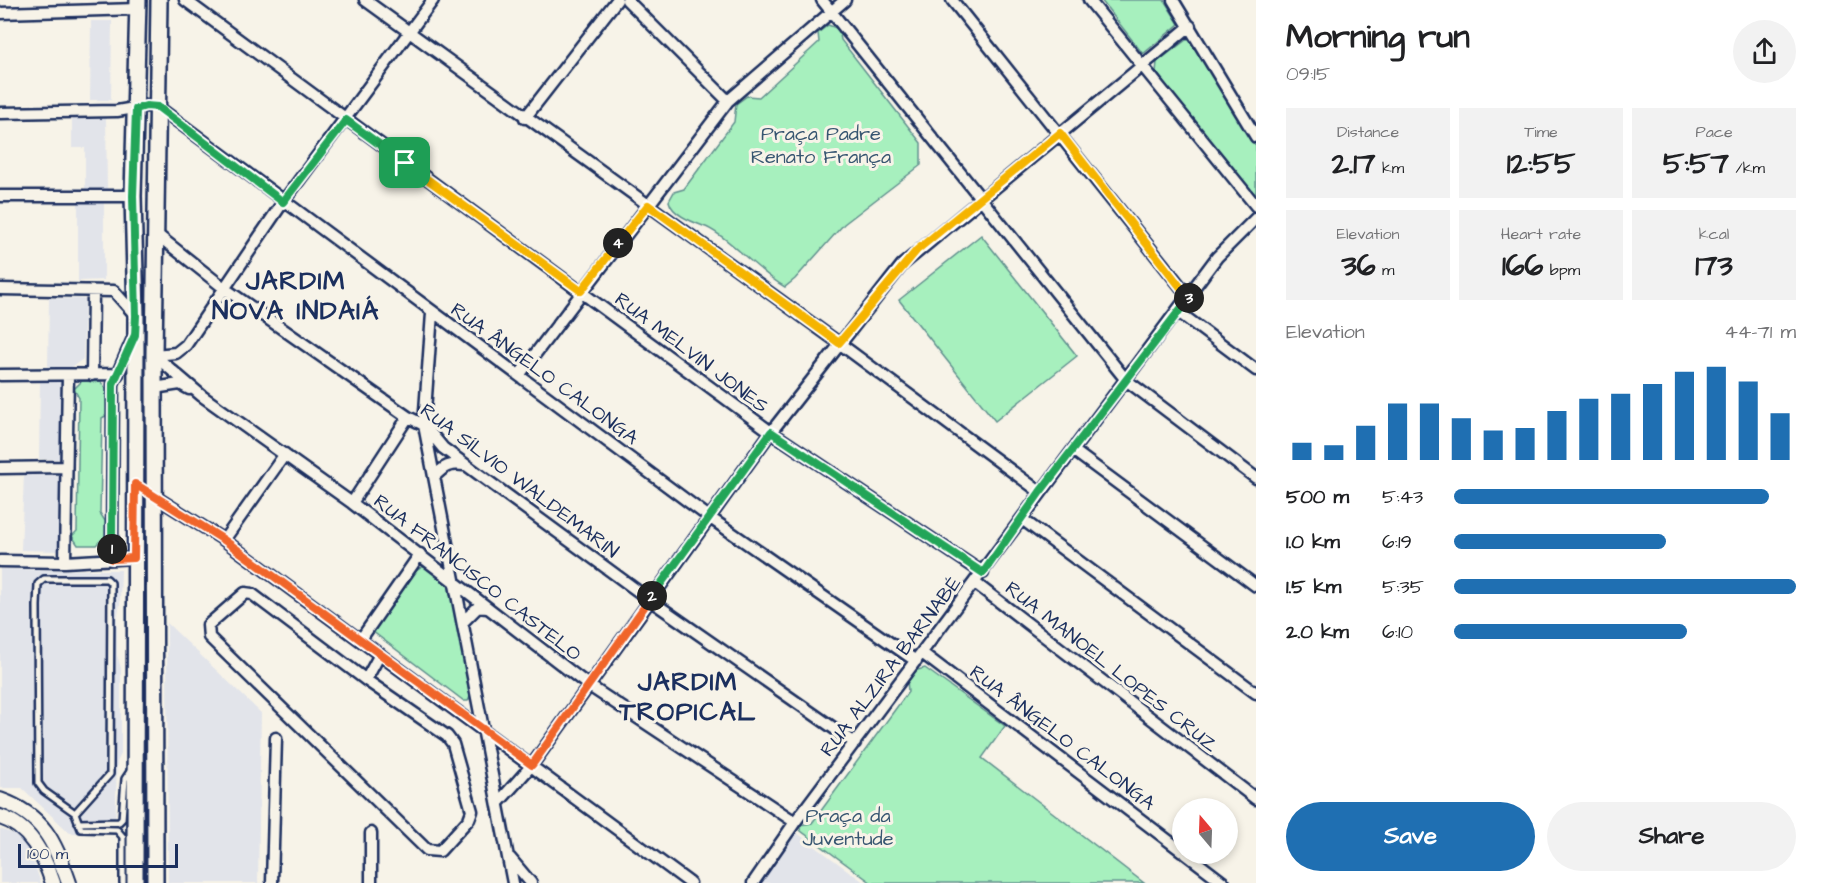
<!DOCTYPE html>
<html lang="en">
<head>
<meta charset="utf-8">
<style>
	body { margin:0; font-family:"Architects Daughter",sans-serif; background:#f2f2f2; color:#202124; height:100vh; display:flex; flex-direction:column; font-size:22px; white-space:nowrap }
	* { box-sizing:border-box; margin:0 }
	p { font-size:20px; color:#757577 }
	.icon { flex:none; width:33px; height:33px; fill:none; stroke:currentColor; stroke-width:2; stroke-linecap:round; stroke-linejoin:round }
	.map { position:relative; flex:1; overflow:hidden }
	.drawer { display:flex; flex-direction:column; background:#fff; width:570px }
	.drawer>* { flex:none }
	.needle { width:39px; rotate:341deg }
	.tools { position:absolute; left:1172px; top:798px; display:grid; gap:12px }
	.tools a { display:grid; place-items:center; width:66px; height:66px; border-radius:50%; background:#fff; box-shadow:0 3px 9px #0003; font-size:30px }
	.scale { position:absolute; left:18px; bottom:15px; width:160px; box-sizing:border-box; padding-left:6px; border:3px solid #1b2f5e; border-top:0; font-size:16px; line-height:21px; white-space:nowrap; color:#1b2f5e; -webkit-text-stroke:4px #f7f3e8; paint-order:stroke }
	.pin { position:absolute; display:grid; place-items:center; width:51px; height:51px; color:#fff; margin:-26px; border-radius:12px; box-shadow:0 3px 9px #0006 }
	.km { position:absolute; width:30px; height:30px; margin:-15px; border-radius:50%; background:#222; color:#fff; font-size:16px; line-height:30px; text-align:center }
	.round { display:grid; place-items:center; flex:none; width:63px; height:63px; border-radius:32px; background:#f2f2f2 }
	.headline { display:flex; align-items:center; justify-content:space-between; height:102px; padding:0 30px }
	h1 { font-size:33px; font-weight:700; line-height:45px }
	.figures { display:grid; grid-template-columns:repeat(3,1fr); gap:9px; height:102px; padding:6px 30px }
	.figures div { display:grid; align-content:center; border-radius:0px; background:#f2f2f2; text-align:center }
	.figures b { font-size:30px; font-weight:700 }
	.figures small { font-size:16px; font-weight:400 }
	.figures p { font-size:16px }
	.chart { height:168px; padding:12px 30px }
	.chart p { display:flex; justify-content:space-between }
	.chart svg { width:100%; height:108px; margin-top:6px; stroke:#1f6fb2; stroke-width:6 }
	.cta { display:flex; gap:12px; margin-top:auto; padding:12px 30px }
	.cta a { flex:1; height:69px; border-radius:36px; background:#1f6fb2; color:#fff; font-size:24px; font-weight:700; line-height:69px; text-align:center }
	.cta a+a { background:#f2f2f2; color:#202124 }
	ul { padding:0 30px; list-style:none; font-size:20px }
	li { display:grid; grid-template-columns:96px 72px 1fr; align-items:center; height:45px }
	li i { height:15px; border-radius:8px; background:#1f6fb2 }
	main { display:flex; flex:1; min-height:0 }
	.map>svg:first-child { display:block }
	.built { fill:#e2e4ea }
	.green { fill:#a7f0be; stroke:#61908e; stroke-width:1.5 }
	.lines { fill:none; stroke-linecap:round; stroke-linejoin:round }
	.lane-casing { stroke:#1b2f5e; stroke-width:10 }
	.street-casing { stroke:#1b2f5e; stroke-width:15 }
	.secondary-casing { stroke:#1b2f5e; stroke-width:18 }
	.primary-casing { stroke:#1b2f5e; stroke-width:20 }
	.lane { stroke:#f7f3e8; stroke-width:5 }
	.street { stroke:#f7f3e8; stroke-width:10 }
	.secondary { stroke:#f7f3e8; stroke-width:14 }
	.primary { stroke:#f7f3e8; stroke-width:15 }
	.split-1-casing { stroke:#fff; stroke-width:12 }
	.split-2-casing { stroke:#fff; stroke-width:12 }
	.split-3-casing { stroke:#fff; stroke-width:12 }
	.split-4-casing { stroke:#fff; stroke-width:12 }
	.split-5-casing { stroke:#fff; stroke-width:12 }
	.split-1 { stroke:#22a559; stroke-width:8 }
	.split-2 { stroke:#f0652b; stroke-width:8 }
	.split-3 { stroke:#22a559; stroke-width:8 }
	.split-4 { stroke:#f5b400; stroke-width:8 }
	.split-5 { stroke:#f5b400; stroke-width:8 }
	.labels { text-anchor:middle; stroke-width:6; stroke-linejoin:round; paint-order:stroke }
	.park-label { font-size:20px; fill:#375671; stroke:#f7f3e8 }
	.street-label { font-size:20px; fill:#1b2f5e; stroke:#f7f3e8 }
	.district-label { font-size:26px; font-weight:bold; letter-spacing:1.5px; fill:#1b2f5e; stroke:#f7f3e8 }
</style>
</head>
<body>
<main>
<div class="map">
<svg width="1256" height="883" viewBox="0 0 1256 883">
	<rect width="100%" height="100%" fill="#f7f3e8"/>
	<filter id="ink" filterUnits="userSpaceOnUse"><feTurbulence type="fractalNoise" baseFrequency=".0167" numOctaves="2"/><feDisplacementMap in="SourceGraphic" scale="12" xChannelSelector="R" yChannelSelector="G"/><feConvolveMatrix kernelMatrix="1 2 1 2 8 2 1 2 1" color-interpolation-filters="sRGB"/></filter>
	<g filter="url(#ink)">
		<path class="built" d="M91,21H112L111,100H90Z
			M106,116L107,190H85V148H72V117Z
			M78,202H104V280L78,281Z
			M49,298L85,299L83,359L69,369H48Z
			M40,380L62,381L61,459H39Z
			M24,474L60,475L58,551L21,550Z
			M0,569L121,570L120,604L117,618V655L121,668V754L117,762L115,834L70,833L22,788H0Z
			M167,623L261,713L258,883H168Z
			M0,829L25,838L41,883H0Z
			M797,833L865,883H759Z"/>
		<path class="green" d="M1101,0H1164L1179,24L1143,54Z
			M828,25L839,29L841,40L921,143V165L844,224L795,279L785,287C758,272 730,238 706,227C693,222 672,215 669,201L674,192L684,189L734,122L736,104L747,96L759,97L819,42L818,33Z
			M1186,40H1192L1256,141V201L1156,72L1157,62Z
			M981,235L1077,356L995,421L899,300Z
			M82,381L101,382L106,389L107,415L102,418L100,513L105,521V536L96,545H78L72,536L77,531L79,398L74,389Z
			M422,567H428L451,584L470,697L468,701H464L372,631L414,572Z
			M925,668L1005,726L982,758L1144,883H872L801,831L799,825L812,823L908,692L907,679L914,671Z"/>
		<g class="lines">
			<defs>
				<path id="lane" d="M75,813L110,774L111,583L107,579H44L38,584L37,606L38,783L44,791L75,813L81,829L117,830L123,837V883
					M78,823L119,822L122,819L125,779L131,770"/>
				<path id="street" d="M185,0L771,432L983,573
					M365,0L839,343L1040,492
					M627,0L728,101
					M822,0L1126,380L1256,478
					M952,0L1189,297
					M1089,0L1256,206
					M1173,0L1256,137
					M0,13L138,9
					M0,113L117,111L146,106L158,107L709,517L916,661
					M525,118L617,0
					M0,196H133
					M155,233L224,288L408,417L424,425L443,448L650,600L855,743
					M0,289L114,291L136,316
					M1177,311L1256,370
					M432,313L424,425L513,883
					M154,355L202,396L352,503L588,685L795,822
					M154,355L176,353L186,345L283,202L433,0
					M520,374L728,101L845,0
					M0,375L118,374
					M92,375L93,291
					M154,388L180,384L189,389
					M1074,451L1256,586
					M0,468L66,467
					M434,477C444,466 450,463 464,465
					M135,484L224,540L690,883
					M352,503L408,417
					M1022,519L1256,693
					M224,540L285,454
					M112,559L113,384L134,336
					M0,561L65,562L134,558
					M65,562L68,375
					M975,583L1256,799
					M245,593L252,594L366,680L447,736L453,744L472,811L469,819L440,851L427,850L209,637L208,625Z
					M463,622L478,607L487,608
					M361,639L420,554
					M922,653L1182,851
					M366,680L380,654
					M498,803L532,765L771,432L902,265L1190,26
					M1186,854L1224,883
					M510,858L531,883
					M272,883L276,738
					M371,883V833
					M753,883L795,822L1217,257L1256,218"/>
				<path id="secondary" d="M0,800C43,815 55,842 69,883
					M0,817C30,826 44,856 53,883"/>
				<path id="primary" d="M135,883L136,316L133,196L138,0
					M155,883L154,355L159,0"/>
			</defs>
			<use href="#lane" class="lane-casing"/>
			<use href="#street" class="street-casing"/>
			<use href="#secondary" class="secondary-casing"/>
			<use href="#primary" class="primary-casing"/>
			<use href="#lane" class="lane"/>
			<use href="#street" class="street"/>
			<use href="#secondary" class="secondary"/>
			<use href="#primary" class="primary"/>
		</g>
	</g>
	<g class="lines" filter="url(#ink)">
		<defs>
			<path id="split-1" d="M112,549L113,384L135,335L136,316L133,196L136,109L146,106L158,107L283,202L346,120L405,163"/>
			<path id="split-2" d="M112,549V559L134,558L135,484L224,540L532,765L652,596"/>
			<path id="split-3" d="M652,596L771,432L983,573L1040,492L1189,298"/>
			<path id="split-4" d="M618,243L648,205L839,343L917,250L1060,133L1189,298"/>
			<path id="split-5" d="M405,163L581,291L618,243"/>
		</defs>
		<use href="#split-1" class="split-1-casing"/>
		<use href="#split-2" class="split-2-casing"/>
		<use href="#split-3" class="split-3-casing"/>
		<use href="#split-4" class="split-4-casing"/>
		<use href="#split-5" class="split-5-casing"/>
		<use href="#split-1" class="split-1"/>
		<use href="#split-2" class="split-2"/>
		<use href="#split-3" class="split-3"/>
		<use href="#split-4" class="split-4"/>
		<use href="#split-5" class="split-5"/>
	</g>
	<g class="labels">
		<g class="park-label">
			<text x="821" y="140">Praça Padre<tspan x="821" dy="23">Renato França</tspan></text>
			<text x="848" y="822">Praça da<tspan x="848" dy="23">Juventude</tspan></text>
		</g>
		<g class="street-label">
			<text transform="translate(692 352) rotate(37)" y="7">RUA MELVIN JONES</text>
			<text transform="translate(545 373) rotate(36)" y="7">RUA ÂNGELO CALONGA</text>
			<text transform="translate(520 480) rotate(37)" y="7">RUA SÍLVIO WALDEMARIN</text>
			<text transform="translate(478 577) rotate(38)" y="7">RUA FRANCISCO CASTELO</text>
			<text transform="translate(890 666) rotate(-53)" y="7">RUA ALZIRA BARNABÉ</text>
			<text transform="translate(1112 666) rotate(38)" y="7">RUA MANOEL LOPES CRUZ</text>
			<text transform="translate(1063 737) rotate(37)" y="7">RUA ÂNGELO CALONGA</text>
		</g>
		<g class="district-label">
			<text x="296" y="289">JARDIM<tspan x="296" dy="30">NOVA INDAIÁ</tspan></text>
			<text x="688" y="690">JARDIM<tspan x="688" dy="30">TROPICAL</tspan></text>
		</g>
	</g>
</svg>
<div class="tools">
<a><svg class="needle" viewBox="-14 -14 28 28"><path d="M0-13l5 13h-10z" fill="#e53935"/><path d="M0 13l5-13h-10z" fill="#757577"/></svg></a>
</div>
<div class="scale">100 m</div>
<div class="pin" style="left:405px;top:163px;background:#1e9e55"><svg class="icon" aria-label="arrive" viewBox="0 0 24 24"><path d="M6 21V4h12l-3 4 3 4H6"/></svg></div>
<b class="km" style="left:112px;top:549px">1</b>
<b class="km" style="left:652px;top:596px">2</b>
<b class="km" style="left:1189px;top:298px">3</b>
<b class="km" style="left:618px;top:243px">4</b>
</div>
<section class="drawer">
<div class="headline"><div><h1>Morning run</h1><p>09:15</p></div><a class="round"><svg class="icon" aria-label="share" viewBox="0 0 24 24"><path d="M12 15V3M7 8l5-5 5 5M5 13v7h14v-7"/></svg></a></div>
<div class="figures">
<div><p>Distance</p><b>2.17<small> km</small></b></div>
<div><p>Time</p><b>12:55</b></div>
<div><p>Pace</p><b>5:57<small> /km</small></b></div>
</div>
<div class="figures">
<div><p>Elevation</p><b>36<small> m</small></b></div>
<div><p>Heart rate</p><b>166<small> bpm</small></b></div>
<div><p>kcal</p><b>173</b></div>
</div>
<div class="chart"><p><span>Elevation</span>44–71 m</p>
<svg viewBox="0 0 160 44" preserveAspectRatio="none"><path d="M5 44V37M15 44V38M25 44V30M35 44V21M45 44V21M55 44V27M65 44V32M75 44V31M85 44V24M95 44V19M105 44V17M115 44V13M125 44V8M135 44V6M145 44V12M155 44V25"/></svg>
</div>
<ul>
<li><b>500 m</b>5:43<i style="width:92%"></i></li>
<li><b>1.0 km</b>6:19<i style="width:62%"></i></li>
<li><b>1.5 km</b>5:35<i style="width:100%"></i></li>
<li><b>2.0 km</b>6:10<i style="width:68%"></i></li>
</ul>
<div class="cta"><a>Save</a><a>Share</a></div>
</section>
</main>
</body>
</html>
